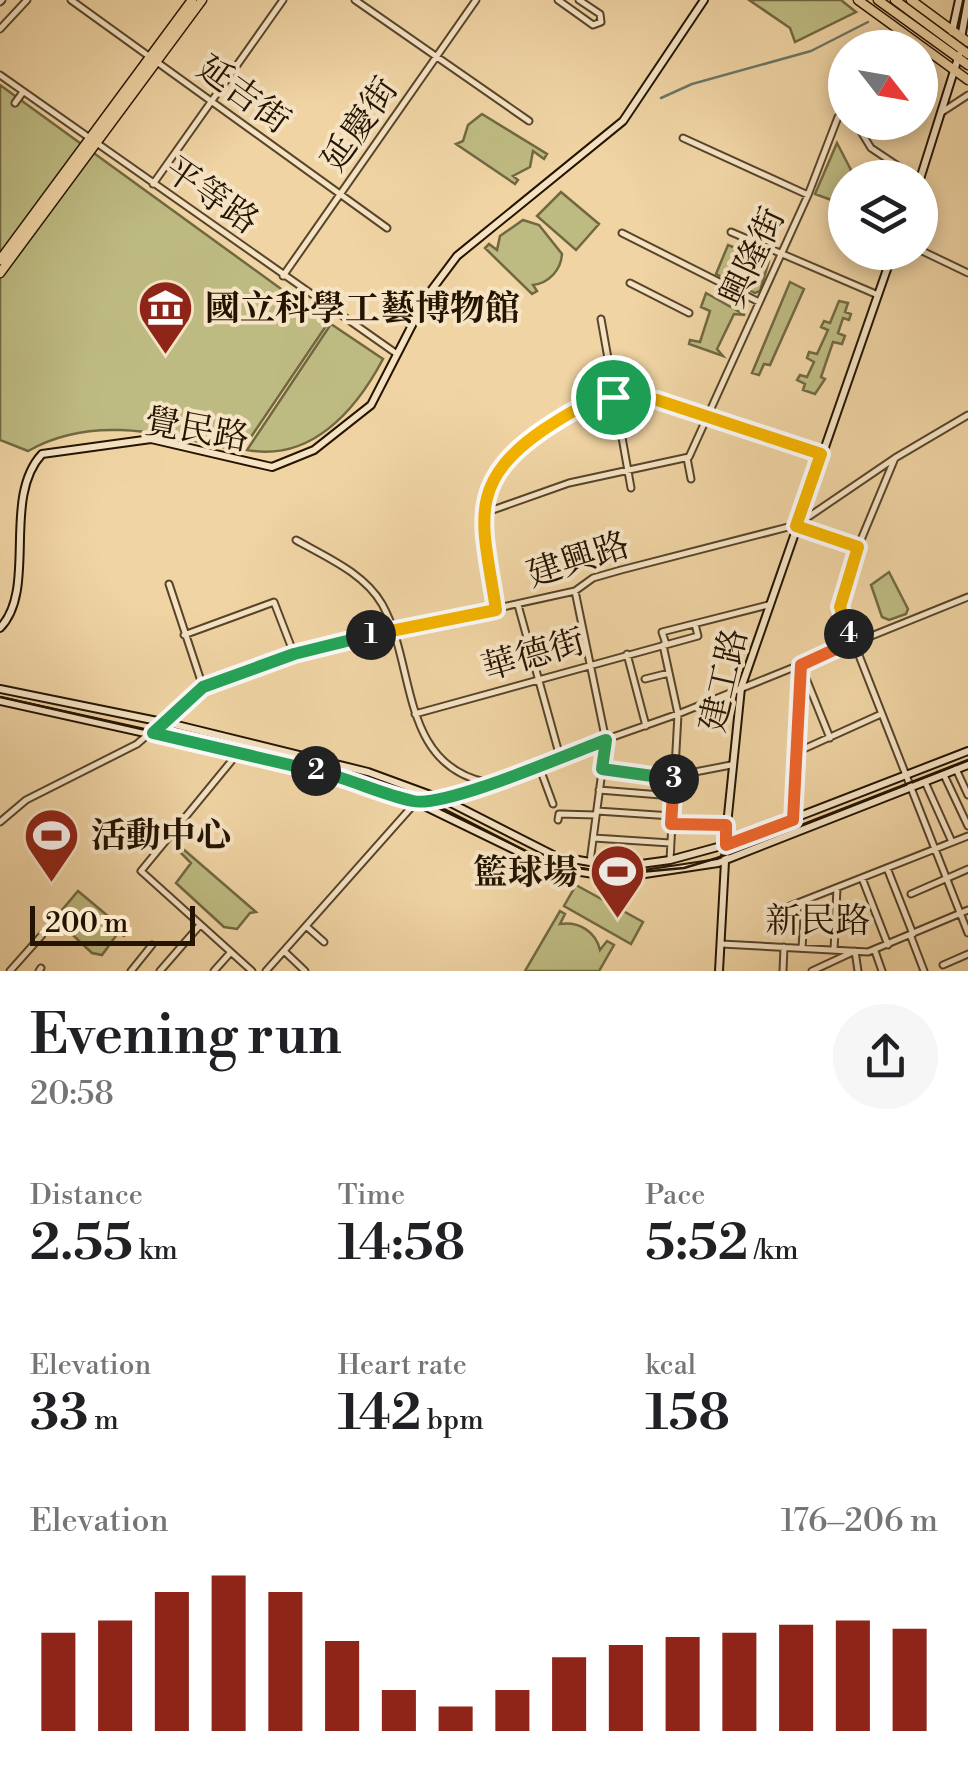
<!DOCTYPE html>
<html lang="en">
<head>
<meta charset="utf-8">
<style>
	body { margin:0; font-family:"Libre Bodoni","Noto Serif TC",serif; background:#f6f6f6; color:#202124; height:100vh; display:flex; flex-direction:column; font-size:38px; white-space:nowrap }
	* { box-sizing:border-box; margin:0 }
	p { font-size:32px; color:#757577 }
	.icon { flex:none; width:55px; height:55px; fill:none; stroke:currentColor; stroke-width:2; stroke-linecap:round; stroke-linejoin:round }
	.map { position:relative; height:971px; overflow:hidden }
	.sheet { display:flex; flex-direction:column; background:#fff; flex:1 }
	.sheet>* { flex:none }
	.needle { width:65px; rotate:121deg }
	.controls { position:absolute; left:828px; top:30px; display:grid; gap:20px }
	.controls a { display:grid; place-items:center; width:110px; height:110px; border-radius:50%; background:#fff; box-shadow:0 5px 15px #0003; font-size:50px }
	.scale { position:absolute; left:30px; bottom:25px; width:165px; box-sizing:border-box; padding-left:10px; border:5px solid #241400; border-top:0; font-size:28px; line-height:35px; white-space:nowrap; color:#241400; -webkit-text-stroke:8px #f5e3c4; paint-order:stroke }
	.pin { position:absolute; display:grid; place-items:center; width:85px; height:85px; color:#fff; margin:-42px; border:5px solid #fff; border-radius:50%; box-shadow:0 2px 10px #0007 }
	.km { position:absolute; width:50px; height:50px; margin:-25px; border-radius:50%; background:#222; color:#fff; font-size:28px; line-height:50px; text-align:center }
	.round { display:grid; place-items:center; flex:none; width:105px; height:105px; border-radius:52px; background:#f6f6f6 }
	.overview { display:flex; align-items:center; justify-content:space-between; height:170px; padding:0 30px }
	h1 { font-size:55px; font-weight:600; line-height:75px }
	.stats { display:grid; grid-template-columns:repeat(3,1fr); gap:15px; height:170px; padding:10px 30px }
	.stats div { display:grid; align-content:center }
	.stats b { font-size:50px; font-weight:600 }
	.stats small { font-size:28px; font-weight:400 }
	.stats p { font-size:28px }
	.chart { height:280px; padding:20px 30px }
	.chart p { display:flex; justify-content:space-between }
	.chart svg { width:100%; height:180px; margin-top:10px; stroke:#8f2418; stroke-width:6 }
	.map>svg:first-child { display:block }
	.green { fill:#bebb82; stroke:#716841; stroke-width:2.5 }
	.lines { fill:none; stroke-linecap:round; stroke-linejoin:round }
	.stream { stroke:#6b7667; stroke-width:2.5 }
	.street-casing { stroke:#574429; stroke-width:9 }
	.secondary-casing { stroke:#241400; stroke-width:10 }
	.primary-casing { stroke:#241400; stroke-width:11 }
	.street { stroke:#f5e3c4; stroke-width:5 }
	.secondary { stroke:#f5e3c4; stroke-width:6 }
	.primary { stroke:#f0d4a4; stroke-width:8 }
	.tram { stroke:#241400; stroke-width:2.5 }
	.split-1-casing { stroke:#fff; stroke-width:20 }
	.split-2-casing { stroke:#fff; stroke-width:20 }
	.split-3-casing { stroke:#fff; stroke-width:20 }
	.split-4-casing { stroke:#fff; stroke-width:20 }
	.split-5-casing { stroke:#fff; stroke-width:20 }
	.split-1 { stroke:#f5b400; stroke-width:12 }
	.split-2 { stroke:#22a559; stroke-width:12 }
	.split-3 { stroke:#22a559; stroke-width:12 }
	.split-4 { stroke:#f0652b; stroke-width:12 }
	.split-5 { stroke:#f5b400; stroke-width:12 }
	.labels { text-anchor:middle; stroke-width:8; stroke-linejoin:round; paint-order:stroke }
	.street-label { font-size:35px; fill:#241400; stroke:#f5e3c4 }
	.poi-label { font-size:35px; font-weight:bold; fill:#241400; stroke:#f5e3c4; text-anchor:start }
</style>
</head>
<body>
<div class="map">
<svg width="968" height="971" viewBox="0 0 968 971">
	<rect width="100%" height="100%" fill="#f0d4a4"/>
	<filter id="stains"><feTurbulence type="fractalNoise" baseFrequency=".002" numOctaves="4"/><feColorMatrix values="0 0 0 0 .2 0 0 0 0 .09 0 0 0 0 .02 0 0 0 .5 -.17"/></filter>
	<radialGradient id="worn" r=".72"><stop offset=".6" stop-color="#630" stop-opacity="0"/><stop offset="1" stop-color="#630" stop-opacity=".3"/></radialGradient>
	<path class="green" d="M749,0H841L856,12L795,42L790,28Z
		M0,85L328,323L251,437L237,450C167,435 94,413 28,451L0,440Z
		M482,114L547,154L544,159L533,151L530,167L513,176L518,180L515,184L456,144L463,141L468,125Z
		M837,143L851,170L839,203L815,194Z
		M561,192L599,224L576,250L537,216Z
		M523,220L539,225L562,254C561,270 549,283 533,285L537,291L532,294L485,248L489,244L497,250L500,236Z
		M728,245L769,261L760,291L755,293L716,274Z
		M790,282L804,289L770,365L764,364L759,375L752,373Z
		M706,293L745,315L734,314L717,349L723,356L689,344L690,340L700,342L710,311L701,307Z
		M839,301L848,303L845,312L851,314L849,320L843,318L838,333L845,336L842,344L833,342L821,377L825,379L815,394L803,390L805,384L797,380L800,375L807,377L814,362L807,358L809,352L817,354L828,330L821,327L824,321L830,323Z
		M331,324L383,359C355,412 310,462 247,450Z
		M889,572L908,609L906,614L889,620L882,617L871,585Z
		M182,848L249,906L256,912L250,913L237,929L224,927L176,883L191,863L179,851Z
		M576,885L643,922L631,944L564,906Z
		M78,891L127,932L124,936L118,933L102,955L92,953L62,925V910Z
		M560,911L565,914L560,924C579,921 596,932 600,950L607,941L614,945L599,971H525Z"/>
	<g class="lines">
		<path class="stream" d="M661,98L692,84L811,51L868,22"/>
		<defs>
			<path id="street" d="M71,0L387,228
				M355,0L529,121
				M558,0L593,25L601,22L600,14L579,0
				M0,2L2,0
				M0,29L27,0
				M0,75L397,354
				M15,103L23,92
				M942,112L968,95
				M855,122L871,148L916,178
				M683,138L808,195
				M153,184L283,0
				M731,232L878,295
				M622,233L759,302
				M920,250L968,273
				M283,276L476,0
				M630,283L689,313
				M601,319L631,488
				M968,415L895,458L858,547L840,607L968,933
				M687,458L691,479
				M487,512L569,483L689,457L808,195L838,117
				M798,524L895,458
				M296,540C326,557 364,573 382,604C416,664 399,763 485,782L678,714L968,597
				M169,584L203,687
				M575,591L606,741L590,862
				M518,605L560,757
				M496,610C491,579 476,507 489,481C509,439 599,389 645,397C705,408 763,436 821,455
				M184,635L274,602L294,654
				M666,644L662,632L768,605
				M663,645L678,714L670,860
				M627,654L646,726
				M801,666L830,738
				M645,679L669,673
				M415,714L698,636L695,624
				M240,743L238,753L141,871L252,971
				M797,752L879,715
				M539,766L553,804
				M602,769L674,776L731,765
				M956,769L968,795
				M944,775L968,826
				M925,782L952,842
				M599,790L673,796
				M688,794L690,774
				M597,811L672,816
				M558,820L559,814L596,815
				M793,820L801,665
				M0,822L26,800L137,744L203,687L312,649L575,591L593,578L621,570L796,525L858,547
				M671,824L727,825
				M594,838L670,843
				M887,868L913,934
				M862,878L888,945
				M911,894L968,869
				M785,908L968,836
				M306,926L324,942
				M911,937L924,971
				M721,944L868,952L968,910
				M802,948L805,901
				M834,950L837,888
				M284,951L305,971
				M875,951L882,971
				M943,965L968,954
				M10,971L42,935
				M39,971L41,968
				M131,971L152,945
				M160,971L200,925
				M214,971L231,952
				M266,971L416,802L447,801L483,783
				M783,971L784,947
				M812,971L855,951L858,971"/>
			<path id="secondary" d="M952,32L959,0
				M961,38L968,0
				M920,179L959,55
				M0,628C38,589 1,498 42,454L151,439L272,467L314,450L371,405L427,296L457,256L623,121L704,0
				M0,689L177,725L368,772L447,801L555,856L619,867L670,860L725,845L968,751
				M0,701L344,777L416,802L550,867L618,878L718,863L968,765
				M719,971L727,825L741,688L893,252"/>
			<path id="primary" d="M858,0L968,80
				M878,0L968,65
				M895,0L968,54
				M911,0L968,42
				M0,260L192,0
				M0,273L202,0"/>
		</defs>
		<use href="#street" class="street-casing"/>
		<use href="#secondary" class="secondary-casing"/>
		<use href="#primary" class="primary-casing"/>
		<use href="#street" class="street"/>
		<use href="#secondary" class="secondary"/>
		<use href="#primary" class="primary"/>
		<path class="tram" d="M0,697L366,780L444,809L551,864L618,874L684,868L717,858L968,760"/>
	</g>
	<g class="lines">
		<defs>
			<path id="split-1" d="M371,635L496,610C484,526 463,485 543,430C564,416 587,401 613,397"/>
			<path id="split-2" d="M316,771L153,733L203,687L294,654L371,635"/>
			<path id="split-3" d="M316,771C349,778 380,794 413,801C445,808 568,754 606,740L602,769L674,779"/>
			<path id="split-4" d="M674,779L671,824L726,825V845L793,820L801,665L851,642L849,634"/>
			<path id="split-5" d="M613,397L657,400L821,454L796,526L858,547L840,607L849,634"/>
		</defs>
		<use href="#split-1" class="split-1-casing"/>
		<use href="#split-2" class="split-2-casing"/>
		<use href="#split-3" class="split-3-casing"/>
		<use href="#split-4" class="split-4-casing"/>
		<use href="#split-5" class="split-5-casing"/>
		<use href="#split-1" class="split-1"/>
		<use href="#split-2" class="split-2"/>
		<use href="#split-3" class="split-3"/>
		<use href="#split-4" class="split-4"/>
		<use href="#split-5" class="split-5"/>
	</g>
	<defs>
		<symbol id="museum-pin" viewBox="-11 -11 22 30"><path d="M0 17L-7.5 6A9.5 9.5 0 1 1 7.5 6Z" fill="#8f2418" stroke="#f5e3c4"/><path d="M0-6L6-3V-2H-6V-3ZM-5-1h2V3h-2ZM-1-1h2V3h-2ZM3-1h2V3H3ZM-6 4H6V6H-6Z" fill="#fff"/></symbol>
		<symbol id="stadium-pin" viewBox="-11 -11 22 30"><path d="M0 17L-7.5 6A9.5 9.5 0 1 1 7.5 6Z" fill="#8f2418" stroke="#f5e3c4"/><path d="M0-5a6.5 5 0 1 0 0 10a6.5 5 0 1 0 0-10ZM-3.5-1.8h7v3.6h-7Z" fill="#fff"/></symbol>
	</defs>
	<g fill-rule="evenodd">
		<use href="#museum-pin" x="134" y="276" width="63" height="86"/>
		<use href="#stadium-pin" x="20" y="804" width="63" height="86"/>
		<use href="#stadium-pin" x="586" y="840" width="63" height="86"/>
	</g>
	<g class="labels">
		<g class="street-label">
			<text transform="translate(244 94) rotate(36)" y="12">延吉街</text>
			<text transform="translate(359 124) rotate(-55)" y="12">延慶街</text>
			<text transform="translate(212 195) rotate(35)" y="12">平等路</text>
			<text transform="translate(752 257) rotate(-65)" y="12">興隆街</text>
			<text transform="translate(197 429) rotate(10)" y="12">覺民路</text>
			<text transform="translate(578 559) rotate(-18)" y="12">建興路</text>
			<text transform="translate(533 654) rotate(-16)" y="12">華德街</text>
			<text transform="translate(723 680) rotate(-77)" y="12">建工路</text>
			<text x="818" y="932">新民路</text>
		</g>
		<g class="poi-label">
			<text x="205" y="320">國立科學工藝博物館</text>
			<text x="91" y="847">活動中心</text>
			<text x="578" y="884" text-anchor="end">籃球場</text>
		</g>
	</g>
	<rect width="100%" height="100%" filter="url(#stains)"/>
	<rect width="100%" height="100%" fill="url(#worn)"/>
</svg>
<div class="controls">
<a><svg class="needle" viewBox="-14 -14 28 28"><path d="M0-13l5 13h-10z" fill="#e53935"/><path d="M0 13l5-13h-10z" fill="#757577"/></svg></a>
<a><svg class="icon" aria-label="layers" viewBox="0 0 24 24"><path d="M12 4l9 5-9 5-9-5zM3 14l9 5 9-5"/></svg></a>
</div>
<div class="scale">200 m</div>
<div class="pin" style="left:613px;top:397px;background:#1e9e55"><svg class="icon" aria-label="arrive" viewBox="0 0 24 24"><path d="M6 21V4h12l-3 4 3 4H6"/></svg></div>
<b class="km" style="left:371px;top:635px">1</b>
<b class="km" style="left:316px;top:771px">2</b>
<b class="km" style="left:674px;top:779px">3</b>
<b class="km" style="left:849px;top:634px">4</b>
</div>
<section class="sheet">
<div class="overview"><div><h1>Evening run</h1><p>20:58</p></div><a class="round"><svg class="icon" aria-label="share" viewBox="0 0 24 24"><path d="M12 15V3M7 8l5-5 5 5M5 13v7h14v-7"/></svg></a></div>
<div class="stats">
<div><p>Distance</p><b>2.55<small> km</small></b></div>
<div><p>Time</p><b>14:58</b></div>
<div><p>Pace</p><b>5:52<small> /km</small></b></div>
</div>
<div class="stats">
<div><p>Elevation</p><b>33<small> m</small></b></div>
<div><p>Heart rate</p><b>142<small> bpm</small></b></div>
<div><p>kcal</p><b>158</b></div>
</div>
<div class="chart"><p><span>Elevation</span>176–206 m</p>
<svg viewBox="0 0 160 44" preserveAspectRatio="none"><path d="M5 44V20M15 44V17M25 44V10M35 44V6M45 44V10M55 44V22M65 44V34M75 44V38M85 44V34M95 44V26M105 44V23M115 44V21M125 44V20M135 44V18M145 44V17M155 44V19"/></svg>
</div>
</section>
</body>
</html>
